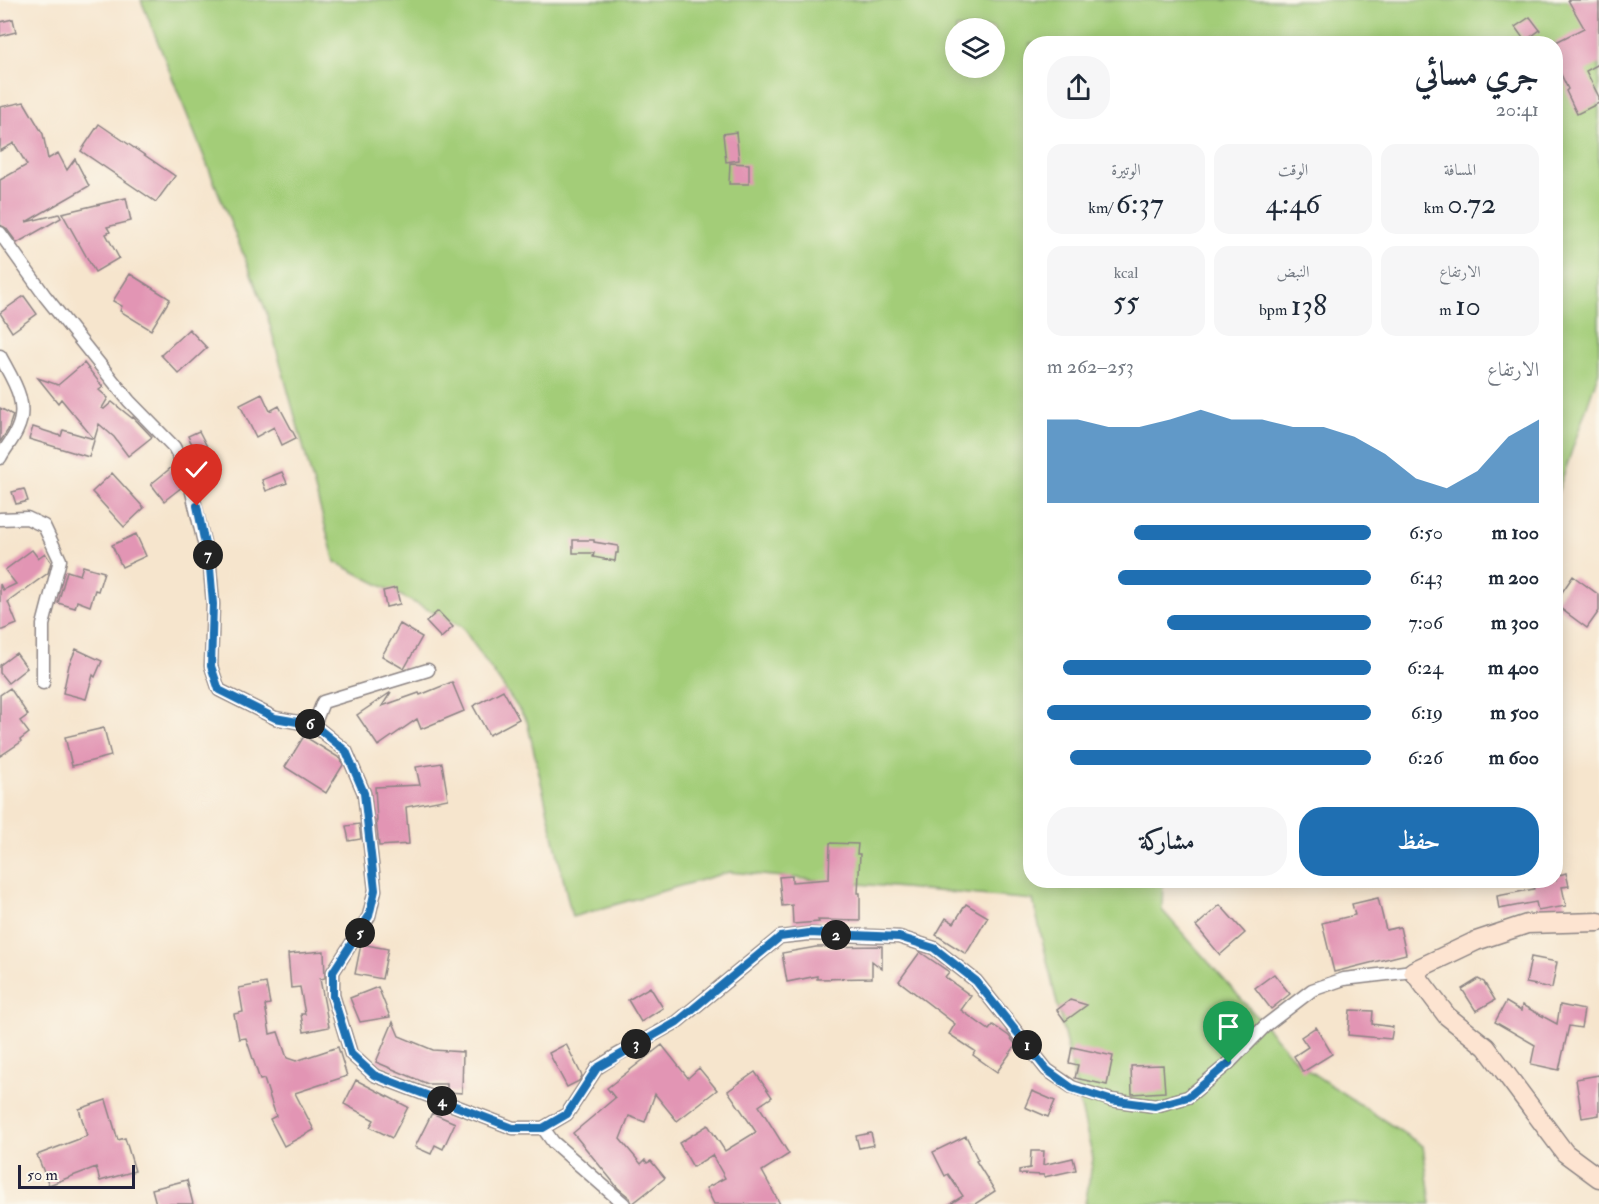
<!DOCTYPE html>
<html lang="ar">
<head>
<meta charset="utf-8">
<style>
	body { margin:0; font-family:"IM FELL Double Pica",Amiri,serif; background:#f6f6f7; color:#1f2937; direction:rtl; height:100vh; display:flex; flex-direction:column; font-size:22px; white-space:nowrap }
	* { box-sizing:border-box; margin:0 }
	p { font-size:20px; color:#747a83 }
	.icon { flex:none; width:33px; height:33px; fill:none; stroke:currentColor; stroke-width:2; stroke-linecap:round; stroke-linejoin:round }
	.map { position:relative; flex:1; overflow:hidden; direction:ltr }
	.sheet { position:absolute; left:1023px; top:36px; width:540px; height:852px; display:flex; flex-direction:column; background:#fff; border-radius:24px; box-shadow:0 3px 15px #0003; direction:rtl }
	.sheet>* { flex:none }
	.fabs { position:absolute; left:945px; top:18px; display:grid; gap:12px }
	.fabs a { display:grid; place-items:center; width:60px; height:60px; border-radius:50%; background:#fff; box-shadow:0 3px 15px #0003; font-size:30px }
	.scale { position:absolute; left:18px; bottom:15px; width:117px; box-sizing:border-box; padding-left:6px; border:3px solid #22223b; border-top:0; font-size:16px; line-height:21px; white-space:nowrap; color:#22223b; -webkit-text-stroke:4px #fbf7ec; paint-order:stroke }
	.pin { position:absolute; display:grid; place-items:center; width:51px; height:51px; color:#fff; margin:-62px -26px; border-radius:50% 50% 50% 0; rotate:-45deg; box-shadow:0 0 6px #0007 }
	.pin .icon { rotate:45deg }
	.km { position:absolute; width:30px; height:30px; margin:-15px; border-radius:50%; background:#222; color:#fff; font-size:16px; line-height:30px; text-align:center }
	.round { display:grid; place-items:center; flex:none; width:63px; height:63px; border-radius:24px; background:#f6f6f7 }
	.head { display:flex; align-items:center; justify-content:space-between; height:102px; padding:0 24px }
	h1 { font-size:33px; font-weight:600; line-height:45px }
	.stats { display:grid; grid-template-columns:repeat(3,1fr); gap:9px; height:102px; padding:6px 24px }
	.stats div { display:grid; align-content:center; border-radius:15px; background:#f6f6f7; text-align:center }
	.stats b { font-size:30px; font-weight:600 }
	.stats small { font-size:16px; font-weight:400 }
	.stats p { font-size:16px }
	.chart { height:168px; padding:12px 24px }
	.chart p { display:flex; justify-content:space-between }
	.chart svg { width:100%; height:108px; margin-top:6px; fill:#1f6fb2; opacity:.7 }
	.action { display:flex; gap:12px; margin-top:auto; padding:12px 24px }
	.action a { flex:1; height:69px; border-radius:24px; background:#1f6fb2; color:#fff; font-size:24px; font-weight:600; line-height:69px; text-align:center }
	.action a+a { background:#f6f6f7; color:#1f2937 }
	ul { padding:0 24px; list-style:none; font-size:20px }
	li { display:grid; grid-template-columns:96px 72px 1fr; align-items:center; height:45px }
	li i { height:15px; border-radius:8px; background:#1f6fb2 }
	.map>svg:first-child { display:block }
	.green { fill:#a3cd78; stroke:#62785a; stroke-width:1.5; fill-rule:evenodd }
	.building { fill:#e295b4 }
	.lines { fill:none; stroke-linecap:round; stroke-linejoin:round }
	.street-casing { stroke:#8c8484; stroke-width:15 }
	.secondary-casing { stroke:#8c8484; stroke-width:21 }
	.street { stroke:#fff; stroke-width:12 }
	.secondary { stroke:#fde4d1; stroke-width:18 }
	.route-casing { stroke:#fff; stroke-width:12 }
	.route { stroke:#1f6fb2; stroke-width:8 }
</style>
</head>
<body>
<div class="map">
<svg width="1599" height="1204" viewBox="0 0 1599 1204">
	<rect width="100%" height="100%" fill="#fbf7ec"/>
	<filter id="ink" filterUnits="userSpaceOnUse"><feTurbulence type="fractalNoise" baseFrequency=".0167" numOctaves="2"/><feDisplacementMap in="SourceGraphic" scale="12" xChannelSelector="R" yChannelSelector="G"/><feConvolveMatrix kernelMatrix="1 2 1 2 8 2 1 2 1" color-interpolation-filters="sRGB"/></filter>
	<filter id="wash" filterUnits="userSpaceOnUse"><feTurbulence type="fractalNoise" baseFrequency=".008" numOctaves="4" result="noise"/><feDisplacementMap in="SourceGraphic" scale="24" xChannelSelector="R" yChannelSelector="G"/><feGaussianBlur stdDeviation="1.35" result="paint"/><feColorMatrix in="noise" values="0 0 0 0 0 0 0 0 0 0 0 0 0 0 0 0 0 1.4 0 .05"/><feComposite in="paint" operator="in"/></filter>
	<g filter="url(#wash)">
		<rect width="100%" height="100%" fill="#f6e5cd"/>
		<path class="green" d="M141,0H1599V371L1556,497V44H1030V880L1163,881L1162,910L1300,1065L1423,1146L1431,1204H1085L1093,1159L1033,900L729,872L572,917L527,721L462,627L335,562L266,311ZM956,28H994V68H956Z"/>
		<g id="blocks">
			<path class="building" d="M1568,0H1599V64L1586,71L1599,97V103L1577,114L1566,91L1568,89L1556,64V42L1584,28Z
				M1530,17L1540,30L1525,41L1515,27Z
				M13,19L16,32L0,36V22Z
				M24,102L43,134L48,159L58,153L67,170L75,159L89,186L26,222L59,214L61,218L17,243L6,228L0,225V180L27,165L14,143L0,151V107Z
				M99,124L175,176L156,202L81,151Z
				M736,132L739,160L726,162L723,134Z
				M730,163L749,164V184H729Z
				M126,198L131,221L107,227L110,232L106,234L119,258L95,272L62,213Z
				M130,274L170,299L151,330L120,311L122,306L113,301Z
				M24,296L37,314L12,332L0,313Z
				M189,329L207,348L179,374L161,355Z
				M84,363L103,387L99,390L108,398L102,408L104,409L112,402L132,418L133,417L152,437L128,456L114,437L99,424L89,457L29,439L33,427L61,436L63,430L94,439L61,399L58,403L38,378L58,385Z
				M262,394L270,411L279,406L296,438L282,445L274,427L256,437L240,405Z
				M0,408L13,415L8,430L0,442Z
				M199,431L222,476L211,483L188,436Z
				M172,467L180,476L182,487L164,501L151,484Z
				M282,472L287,483L266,491L262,480Z
				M112,473L144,508L124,527L92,492Z
				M24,489L28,501L16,504L12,492Z
				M136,534L146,556L122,567L112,545Z
				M573,540H594V542L618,546V553H616L615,561L593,557L594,553H573Z
				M32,550L38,558L45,553L51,562L48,573L8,602L17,624L0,631V584L3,590L16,584L5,570Z
				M83,566L104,572L98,591L95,590L90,606L77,601L75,608L58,603L67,571L80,575Z
				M1573,576L1599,595V611L1587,628L1556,605V601Z
				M396,588L400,604L386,607L383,591Z
				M438,611L453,627L441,638L426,622Z
				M400,624L422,637L404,669L382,656Z
				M76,649L102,661L95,677L93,675L86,699L63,693L69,665Z
				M16,653L27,668L8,683L0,673V665Z
				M452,682L464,711L421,729L417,719L378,746L357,715L391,692L382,706L419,693L420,695Z
				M10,688L28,715L20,721L29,733L20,740L21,742L0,756V695Z
				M503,690L519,719L489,735L473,706Z
				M104,728L111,756L72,766L65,737Z
				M304,736L341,759L343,765L326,793L285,767Z
				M442,763L448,799L406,807L409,844L379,846L376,821H377L375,787L420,785L416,767Z
				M359,824L361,839L349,841L346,826Z
				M830,843L858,844L857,854H860L858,893H860V921L818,920L819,922L793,924L792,905L782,906L779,877L792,876V882L829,879Z
				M1566,873L1569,886L1562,887L1566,906L1538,911L1536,902L1499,909L1497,896L1534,889L1532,880H1556V876Z
				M1378,898L1386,930L1400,927L1406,954L1334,972L1322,923L1355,915L1352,904Z
				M966,904L988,917L966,954L936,935L946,918L954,923Z
				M1220,905L1245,933L1220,955L1196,926Z
				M361,944L388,949L382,979L355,974Z
				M882,946V969L872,961V978L817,979V976L787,982L782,953L816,947Z
				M324,951L325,978L320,979L329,1027L304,1032L301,1014H305L300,987L291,988L288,954Z
				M920,952L949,972L945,977L971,996L961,1010L989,1030L993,1025L1009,1036L1016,1045L997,1072L973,1055L975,1051L949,1034L955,1024L899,981Z
				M1531,957L1557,962L1552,988L1526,983Z
				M1274,974L1290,994L1271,1009L1255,988Z
				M1478,979L1484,982L1495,1000L1476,1011L1462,989Z
				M266,983L270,1004L265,1005L270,1034L278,1032L287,1058L296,1061L338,1047L347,1076L295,1093L314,1130L284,1146L270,1119L276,1116L264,1079L260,1080L246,1038L239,1039L234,1014L243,1012L239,988Z
				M378,987L390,1017L360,1022L350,998Z
				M650,987L663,1008L641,1022L628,1000Z
				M1070,1000L1087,1005L1065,1021L1057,1010Z
				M1506,1002L1521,1011L1522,1005L1557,1024L1560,1005L1584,1010L1581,1028L1569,1026L1559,1070L1531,1064L1535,1045L1495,1022Z
				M1350,1010L1373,1011L1372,1024L1393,1027L1391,1039L1348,1035Z
				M393,1022L399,1036L433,1050L463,1052L462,1093L447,1092V1084H428L376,1062Z
				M1316,1027L1332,1054L1303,1072L1294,1056L1308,1047L1301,1037Z
				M566,1044L582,1076L579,1081L567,1087L549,1053Z
				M662,1045L688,1078L699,1068L717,1090L677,1121L655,1094L645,1122L629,1116L620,1139L641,1164L645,1160L647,1163L651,1161L665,1178L632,1204L630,1198L618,1188L573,1133L615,1098L607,1088Z
				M1072,1047L1113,1056L1107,1085L1075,1078L1078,1065L1069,1063Z
				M1163,1065L1165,1092L1132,1094L1131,1066Z
				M755,1072L772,1097L759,1106L789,1154L762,1171L780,1204H714L706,1188L725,1178L712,1155L693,1167L679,1143L708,1125L725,1151L756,1132L728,1091Z
				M1599,1075V1115L1582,1118L1576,1079Z
				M356,1080L408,1107L392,1138L370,1127L374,1120L344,1104Z
				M1032,1091L1055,1101L1048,1117L1025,1107Z
				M106,1100L118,1140L125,1138L135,1171L100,1181L96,1167L49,1185L37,1155L87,1136L79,1109Z
				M432,1113L455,1123L443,1149L435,1145L431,1154L415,1147Z
				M871,1133L874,1145L859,1148L856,1136Z
				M966,1136L978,1160L976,1161L995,1191L975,1204H950L963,1196L948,1174L945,1176L933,1152Z
				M1031,1151H1044L1043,1165L1073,1158L1076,1170L1044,1177V1175L1019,1174V1170L1030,1168Z
				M187,1180L193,1204H156L152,1189Z"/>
		</g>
	</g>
	<g filter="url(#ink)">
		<use href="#blocks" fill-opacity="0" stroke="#8c8484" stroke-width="1.5"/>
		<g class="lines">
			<defs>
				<path id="street" d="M0,233L45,296L129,401L174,447L187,471L210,568L213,604L211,666L219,690L275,718L314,725L346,751L364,793L375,890L369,916L333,972V995L351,1054L374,1075L513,1128H543L567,1114L597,1068L617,1055L677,1022L780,937L809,934L899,937L934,948L976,981L1047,1070L1072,1087L1111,1100L1155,1106L1188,1097L1229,1063L1265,1026L1312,990L1344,979L1413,971
					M0,356C12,379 30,403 17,430C13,440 5,448 0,458
					M0,519L27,518L44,526L60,560L43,625V683
					M314,725L323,702L428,670
					M543,1128L553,1142L624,1204"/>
				<path id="secondary" d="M1599,922L1527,924L1476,941L1413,971L1447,1016L1486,1047L1565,1153L1599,1178"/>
			</defs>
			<use href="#street" class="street-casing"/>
			<use href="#secondary" class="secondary-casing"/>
			<use href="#street" class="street"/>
			<use href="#secondary" class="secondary"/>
		</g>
	</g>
	<g class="lines" filter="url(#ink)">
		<defs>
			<path id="route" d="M197,506L210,568L213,604L211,666L219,690L275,718L314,725L346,751L364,793L375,890L369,916L333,972V996L351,1054L374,1075L513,1128H543L567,1114L597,1068L677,1022L780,937L809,933L899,937L934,948L976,981L1047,1070L1072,1088L1110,1100L1155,1106L1188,1097L1229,1063"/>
		</defs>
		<use href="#route" class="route-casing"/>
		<use href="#route" class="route"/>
	</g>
</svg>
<div class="fabs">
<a><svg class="icon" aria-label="layers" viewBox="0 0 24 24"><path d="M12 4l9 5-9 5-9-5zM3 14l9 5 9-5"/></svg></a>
</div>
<div class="scale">50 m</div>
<div class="pin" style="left:1229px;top:1063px;background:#1e9e55"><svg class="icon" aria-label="arrive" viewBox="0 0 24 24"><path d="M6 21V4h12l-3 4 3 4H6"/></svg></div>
<div class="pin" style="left:197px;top:506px;background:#d93025"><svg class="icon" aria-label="check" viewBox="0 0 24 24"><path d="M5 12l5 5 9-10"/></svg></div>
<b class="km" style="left:1027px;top:1045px">1</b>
<b class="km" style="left:836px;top:935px">2</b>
<b class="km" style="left:636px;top:1044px">3</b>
<b class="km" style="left:442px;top:1101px">4</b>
<b class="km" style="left:360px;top:933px">5</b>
<b class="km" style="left:310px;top:724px">6</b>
<b class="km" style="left:208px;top:555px">7</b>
<section class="sheet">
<div class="head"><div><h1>جري مسائي</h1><p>20:41</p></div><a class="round"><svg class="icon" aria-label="share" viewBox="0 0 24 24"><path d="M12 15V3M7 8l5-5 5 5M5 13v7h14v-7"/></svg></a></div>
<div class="stats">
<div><p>المسافة</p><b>0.72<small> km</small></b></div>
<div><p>الوقت</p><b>4:46</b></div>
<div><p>الوتيرة</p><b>6:37<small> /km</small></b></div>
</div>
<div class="stats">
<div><p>الارتفاع</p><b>10<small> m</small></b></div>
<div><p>النبض</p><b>138<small> bpm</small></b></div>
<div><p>kcal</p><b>55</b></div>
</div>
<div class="chart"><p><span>الارتفاع</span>253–262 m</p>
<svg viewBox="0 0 160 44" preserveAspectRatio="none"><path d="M0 44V10L10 10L20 13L30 13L40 10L50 6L60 10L70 10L80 13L90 13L100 17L110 24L120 34L130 38L140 31L150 17L160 10V44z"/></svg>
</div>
<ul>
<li><b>100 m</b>6:50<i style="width:73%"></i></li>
<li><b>200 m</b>6:43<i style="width:78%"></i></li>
<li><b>300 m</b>7:06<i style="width:63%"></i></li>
<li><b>400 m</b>6:24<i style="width:95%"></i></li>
<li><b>500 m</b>6:19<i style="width:100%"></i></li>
<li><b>600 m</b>6:26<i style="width:93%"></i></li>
</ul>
<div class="action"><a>حفظ</a><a>مشاركة</a></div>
</section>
</div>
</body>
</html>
